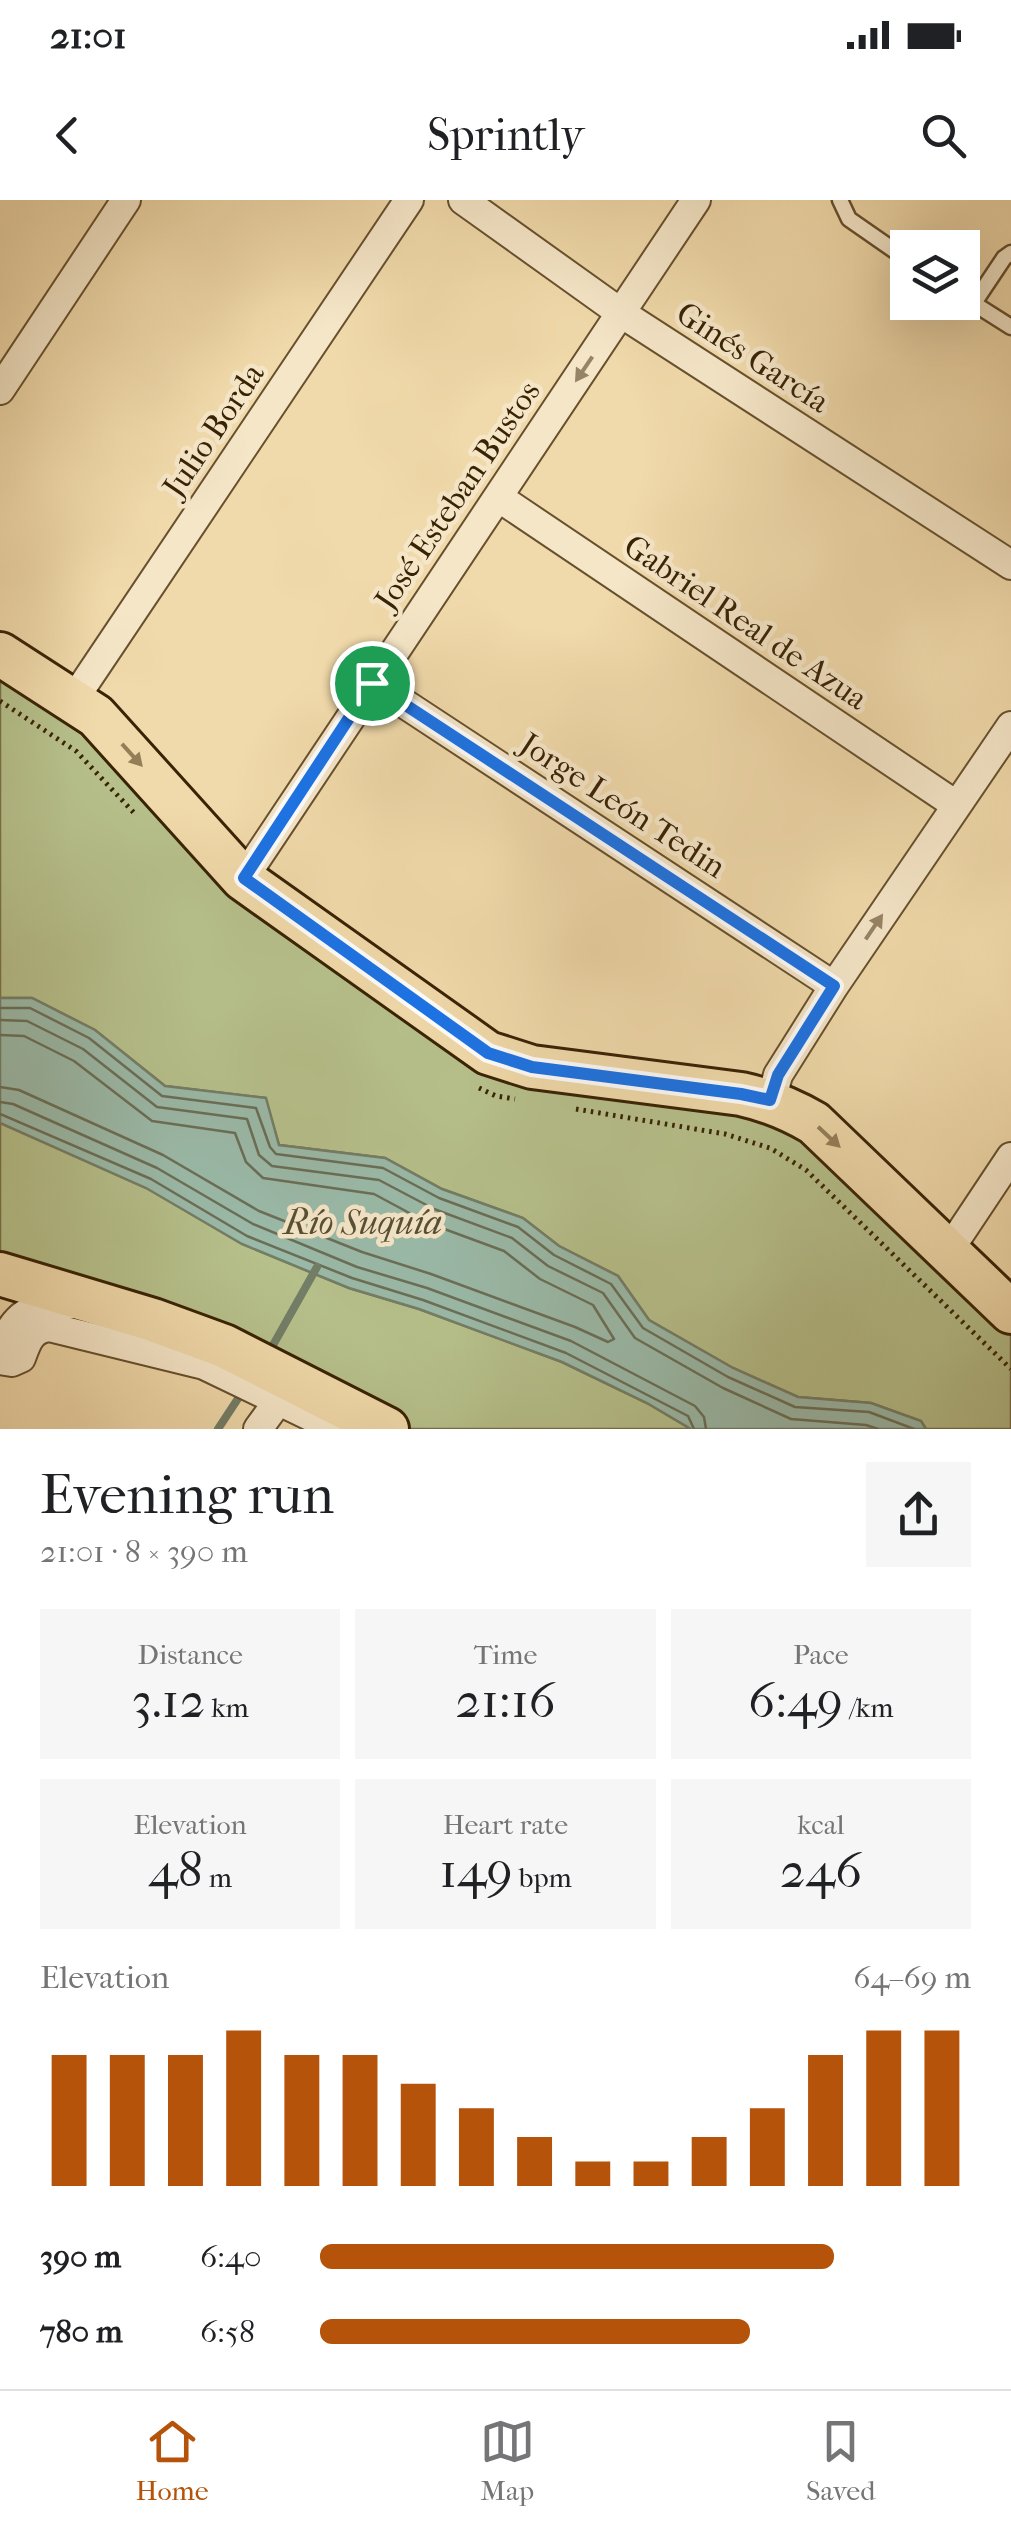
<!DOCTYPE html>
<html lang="en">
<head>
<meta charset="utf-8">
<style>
	body { margin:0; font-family:"IM FELL French Canon",serif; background:#f6f6f6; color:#202124; height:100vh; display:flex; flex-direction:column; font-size:38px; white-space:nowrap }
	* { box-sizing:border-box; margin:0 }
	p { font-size:32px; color:#757577 }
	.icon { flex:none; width:55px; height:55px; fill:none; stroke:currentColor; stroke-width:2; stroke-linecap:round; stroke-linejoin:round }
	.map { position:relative; height:1229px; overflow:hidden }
	.side { display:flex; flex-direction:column; background:#fff; flex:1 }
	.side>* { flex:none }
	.controls { position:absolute; left:890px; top:30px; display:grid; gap:20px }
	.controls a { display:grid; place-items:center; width:90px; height:90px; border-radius:0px; background:#fff; box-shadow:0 10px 40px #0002; font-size:50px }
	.pin { position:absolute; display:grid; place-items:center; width:85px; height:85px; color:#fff; margin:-42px; border:5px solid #fff; border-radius:50%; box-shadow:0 2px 10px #0007 }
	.round { display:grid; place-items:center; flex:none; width:105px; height:105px; border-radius:0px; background:#f6f6f6 }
	.headline { display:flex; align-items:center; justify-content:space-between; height:170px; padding:0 40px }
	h1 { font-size:55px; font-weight:600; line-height:75px }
	.stats { display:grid; grid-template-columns:repeat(3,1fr); gap:15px; height:170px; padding:10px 40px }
	.stats div { display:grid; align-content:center; border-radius:0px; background:#f6f6f6; text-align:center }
	.stats b { font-size:50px; font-weight:600 }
	.stats small { font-size:28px; font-weight:400 }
	.stats p { font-size:28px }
	.chart { height:280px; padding:20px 40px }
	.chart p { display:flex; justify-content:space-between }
	.chart svg { width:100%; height:180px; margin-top:10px; stroke:#b45309; stroke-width:6 }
	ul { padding:0 40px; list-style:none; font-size:32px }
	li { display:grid; grid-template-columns:160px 120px 1fr; align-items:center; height:75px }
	li i { height:25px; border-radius:12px; background:#b45309 }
	.status { display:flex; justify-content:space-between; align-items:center; height:70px; padding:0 50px; background:#fff; direction:ltr }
	.status svg { height:28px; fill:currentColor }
	header { display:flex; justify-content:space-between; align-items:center; height:130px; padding:0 40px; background:#fff; font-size:45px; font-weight:600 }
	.menu { display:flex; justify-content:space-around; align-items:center; height:140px; border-top:2px solid #e0e0e0; background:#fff; font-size:28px; color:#757577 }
	.menu a { display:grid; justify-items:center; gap:5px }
	.menu .on { color:#b45309 }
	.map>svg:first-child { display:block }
	.green { fill:#b6c08b; stroke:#787248; stroke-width:2.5 }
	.water { fill:#9abaa9; stroke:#737e67; stroke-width:2.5 }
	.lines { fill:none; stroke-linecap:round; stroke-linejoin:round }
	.shore { stroke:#6a6e57; stroke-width:2.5 }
	.stream { stroke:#737e67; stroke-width:8 }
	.lane-casing { stroke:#67502e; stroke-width:19 }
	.street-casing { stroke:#67502e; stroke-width:32 }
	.primary-casing { stroke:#392305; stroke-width:48 }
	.path { stroke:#392305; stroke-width:5; stroke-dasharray:2.5 5; stroke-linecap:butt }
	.lane { stroke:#f5e6c8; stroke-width:14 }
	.street { stroke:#f5e6c8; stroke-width:28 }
	.primary { stroke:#f0d9aa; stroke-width:42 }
	.oneway { fill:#978466 }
	.oneway2 { fill:#947e58 }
	.route-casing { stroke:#fff; stroke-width:20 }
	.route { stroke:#1a73e8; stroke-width:12 }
	.labels { text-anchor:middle; stroke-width:9; stroke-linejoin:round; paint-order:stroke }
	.street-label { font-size:32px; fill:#392305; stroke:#f5e6c8 }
	.water-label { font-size:35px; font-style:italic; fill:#565036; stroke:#f5e6c8 }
</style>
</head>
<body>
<div class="status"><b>21:01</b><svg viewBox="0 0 49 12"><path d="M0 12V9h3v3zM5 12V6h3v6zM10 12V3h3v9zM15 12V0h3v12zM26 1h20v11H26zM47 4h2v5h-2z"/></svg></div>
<header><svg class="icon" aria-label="back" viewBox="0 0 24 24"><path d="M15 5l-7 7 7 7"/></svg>Sprintly<svg class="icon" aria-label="search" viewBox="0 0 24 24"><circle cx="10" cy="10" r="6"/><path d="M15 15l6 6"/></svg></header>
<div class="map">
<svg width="1011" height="1229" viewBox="0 0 1011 1229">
	<rect width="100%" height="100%" fill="#f0d9aa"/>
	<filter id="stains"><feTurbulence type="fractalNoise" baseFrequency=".002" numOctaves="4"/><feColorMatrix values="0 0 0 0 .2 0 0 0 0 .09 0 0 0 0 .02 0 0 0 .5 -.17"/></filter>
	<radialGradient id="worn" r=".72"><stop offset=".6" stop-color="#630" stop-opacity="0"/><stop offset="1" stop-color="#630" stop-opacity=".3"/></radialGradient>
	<path class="green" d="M0,454L243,679L488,853L771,901L1011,1112V1229H926L921,1221L871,1203L798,1197L733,1168L649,1120L618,1076L559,1046L523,1018L442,989L385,958L279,945L265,898L165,886L95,830L32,798H0Z
		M0,923L147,988L242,1044L349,1088L419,1109L562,1162L647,1203L691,1229H387L0,1074Z"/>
	<path class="water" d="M0,798H32L95,830L165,886L266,898L279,945L385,958L442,989L523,1018L559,1046L618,1076L649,1120L733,1168L798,1197L871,1203L921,1221L926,1229H691L647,1203L562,1162L419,1109L349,1088L242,1044L146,988L0,923Z"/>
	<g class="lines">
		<path class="shore" d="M0,808H30L89,838L162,896L256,908L270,947L276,954L383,968L439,998L518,1027L554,1055L611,1084L643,1128L728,1177L795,1207L869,1212L914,1229
			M0,820L27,821L83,849L157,907L247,919L259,955L272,966L379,980L434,1009L512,1038L548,1066L603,1093L635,1138L723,1188L791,1219L866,1225L878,1229
			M0,835L24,836L74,861L152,921L235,933L246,962L263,978L374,994L428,1023L504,1051L540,1079L593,1105L614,1139L608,1142L575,1127L431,1074L362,1052L259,1011L163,955L19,890L0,887
			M0,902L13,904L157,968L253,1024L357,1067L427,1088L571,1141L695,1206L704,1217L706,1229
			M0,914L151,979L247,1036L352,1078L423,1100L566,1153L688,1216L694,1229"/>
		<path class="stream" d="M268,1154L317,1067
			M218,1229L243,1191"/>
		<defs>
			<path id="lane" d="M840,0L849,19L908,60
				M962,96L1011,127
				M974,103L1004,58L1011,53"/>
			<path id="street" d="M463,0L621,113L1011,365
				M0,190L126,0
				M498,297L956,605
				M373,483L834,786
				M74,499L409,0
				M243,679L696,0
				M771,901L778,875L834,786L1011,526
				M949,1050L1011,957
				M0,1154C13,1112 30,1106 72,1104
				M0,1160L12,1162L21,1158C27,1142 30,1130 49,1127L204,1165L337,1229
				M258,1229L279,1200"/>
			<path id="primary" d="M0,454L96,516L243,679L488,853L532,867L741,894C768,900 790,909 814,923L1011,1112
				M0,1074L153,1120L224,1146L387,1229"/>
		</defs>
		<use href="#lane" class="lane-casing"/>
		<use href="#street" class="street-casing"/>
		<use href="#primary" class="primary-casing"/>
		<path class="path" d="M0,501L76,551L135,614
			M479,888L496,896L515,899
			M576,909L725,934L770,948L806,970L1011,1169"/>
		<use href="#lane" class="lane"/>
		<use href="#street" class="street"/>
		<use href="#primary" class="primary"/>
	</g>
	<defs><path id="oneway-solid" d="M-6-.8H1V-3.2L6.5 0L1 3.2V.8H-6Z" transform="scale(2.5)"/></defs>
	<g class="oneway">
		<use href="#oneway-solid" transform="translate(584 169) rotate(124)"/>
		<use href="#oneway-solid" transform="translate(874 727) rotate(-56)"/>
	</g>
	<g class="oneway2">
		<use href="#oneway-solid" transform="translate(132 555) rotate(48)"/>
		<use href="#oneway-solid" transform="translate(829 937) rotate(43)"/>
	</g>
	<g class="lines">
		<defs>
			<path id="route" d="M372,483L834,786L778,875L770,900L741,894L532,867L488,853L244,678Z"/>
		</defs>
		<use href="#route" class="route-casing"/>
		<use href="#route" class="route"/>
	</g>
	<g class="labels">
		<g class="street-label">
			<text transform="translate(753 157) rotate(33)" y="11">Ginés García</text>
			<text transform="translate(213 230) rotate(-56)" y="11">Julio Borda</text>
			<text transform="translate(457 295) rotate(-56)" y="11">José Esteban Bustos</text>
			<text transform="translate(746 422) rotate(34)" y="11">Gabriel Real de Azua</text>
			<text transform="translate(623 605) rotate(33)" y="11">Jorge León Tedin</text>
		</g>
		<g class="water-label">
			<text x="363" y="1034">Río Suquía</text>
		</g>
	</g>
	<rect width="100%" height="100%" filter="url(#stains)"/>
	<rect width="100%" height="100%" fill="url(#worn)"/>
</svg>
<div class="controls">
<a><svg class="icon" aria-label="layers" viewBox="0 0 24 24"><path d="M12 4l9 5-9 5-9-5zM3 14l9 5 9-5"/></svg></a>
</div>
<div class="pin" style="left:372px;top:483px;background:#1e9e55"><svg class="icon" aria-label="arrive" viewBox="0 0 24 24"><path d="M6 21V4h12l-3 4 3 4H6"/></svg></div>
</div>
<section class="side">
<div class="headline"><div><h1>Evening run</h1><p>21:01 · 8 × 390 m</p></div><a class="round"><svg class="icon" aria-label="share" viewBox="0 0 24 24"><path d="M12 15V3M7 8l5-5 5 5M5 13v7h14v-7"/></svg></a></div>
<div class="stats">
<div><p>Distance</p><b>3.12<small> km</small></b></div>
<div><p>Time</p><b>21:16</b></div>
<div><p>Pace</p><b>6:49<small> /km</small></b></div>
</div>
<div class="stats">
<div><p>Elevation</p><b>48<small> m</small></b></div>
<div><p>Heart rate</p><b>149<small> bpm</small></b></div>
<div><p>kcal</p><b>246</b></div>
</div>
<div class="chart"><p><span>Elevation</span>64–69 m</p>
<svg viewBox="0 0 160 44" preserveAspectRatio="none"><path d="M5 44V12M15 44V12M25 44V12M35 44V6M45 44V12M55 44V12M65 44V19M75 44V25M85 44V32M95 44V38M105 44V38M115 44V32M125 44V25M135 44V12M145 44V6M155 44V6"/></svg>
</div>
<ul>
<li><b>390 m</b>6:40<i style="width:79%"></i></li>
<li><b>780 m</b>6:58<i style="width:66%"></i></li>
</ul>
</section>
<nav class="menu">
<a class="on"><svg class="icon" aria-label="home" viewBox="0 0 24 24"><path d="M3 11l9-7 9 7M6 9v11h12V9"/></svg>Home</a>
<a><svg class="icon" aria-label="map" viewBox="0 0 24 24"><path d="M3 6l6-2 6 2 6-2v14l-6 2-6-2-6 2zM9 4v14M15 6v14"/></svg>Map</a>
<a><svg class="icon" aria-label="saved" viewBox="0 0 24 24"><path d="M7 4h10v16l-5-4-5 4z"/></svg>Saved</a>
</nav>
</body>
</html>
